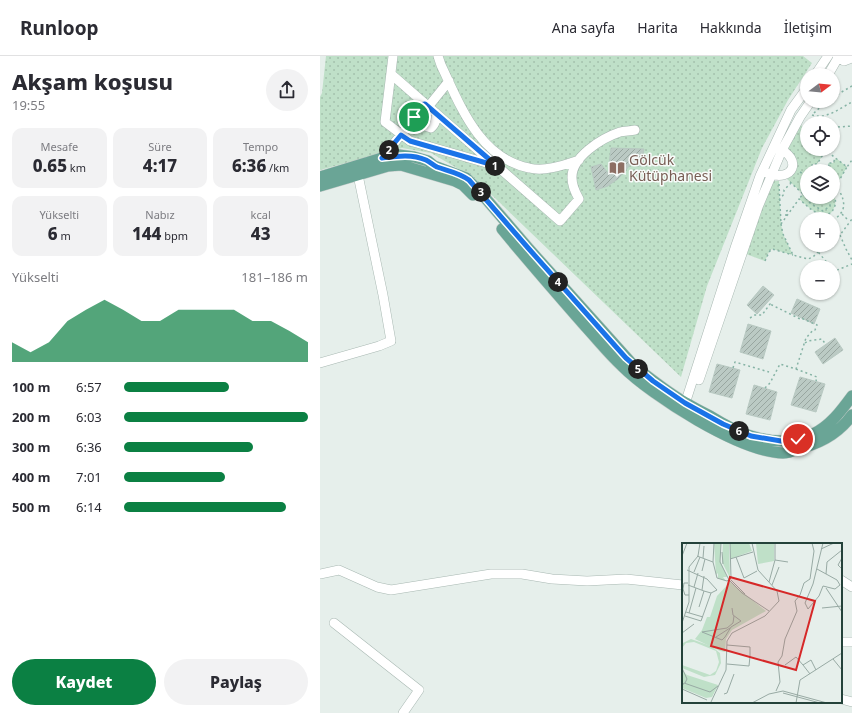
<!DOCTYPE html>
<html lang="tr">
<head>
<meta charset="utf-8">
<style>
	body { margin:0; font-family:"Noto Sans",sans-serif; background:#f2f2f3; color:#2b2b33; height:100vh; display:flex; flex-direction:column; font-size:15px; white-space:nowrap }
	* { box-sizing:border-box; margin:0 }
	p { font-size:13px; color:#7c7c81 }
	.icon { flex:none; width:22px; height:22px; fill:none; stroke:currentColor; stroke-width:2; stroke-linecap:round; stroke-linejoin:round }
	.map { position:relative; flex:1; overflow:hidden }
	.drawer { display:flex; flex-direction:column; background:#fff; width:320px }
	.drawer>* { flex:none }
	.needle { width:26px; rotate:74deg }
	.fabs { position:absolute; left:480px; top:12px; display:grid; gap:8px }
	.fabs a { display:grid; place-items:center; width:40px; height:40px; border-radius:50%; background:#fff; box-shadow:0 1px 3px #0004; font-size:20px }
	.pin { position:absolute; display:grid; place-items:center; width:34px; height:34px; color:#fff; margin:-17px; border:2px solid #fff; border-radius:50%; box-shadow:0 1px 4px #0007 }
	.km { position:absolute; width:20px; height:20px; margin:-10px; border-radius:50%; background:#222; color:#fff; font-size:11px; line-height:20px; text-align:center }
	.round { display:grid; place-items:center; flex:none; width:42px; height:42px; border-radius:21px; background:#f2f2f3 }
	.overview { display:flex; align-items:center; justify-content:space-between; height:68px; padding:0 12px }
	h1 { font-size:22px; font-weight:800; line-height:30px }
	.metrics { display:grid; grid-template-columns:repeat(3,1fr); gap:6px; height:68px; padding:4px 12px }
	.metrics div { display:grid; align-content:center; border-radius:10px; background:#f2f2f3; text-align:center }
	.metrics b { font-size:17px; font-weight:800 }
	.metrics small { font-size:11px; font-weight:400 }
	.metrics p { font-size:11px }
	.chart { height:112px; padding:8px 12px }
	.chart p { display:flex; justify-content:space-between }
	.chart svg { width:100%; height:72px; margin-top:4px; fill:#0b8043; opacity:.7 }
	.cta { display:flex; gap:8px; margin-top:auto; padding:8px 12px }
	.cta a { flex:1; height:46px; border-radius:24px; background:#0b8043; color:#fff; font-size:16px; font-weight:800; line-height:46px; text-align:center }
	.cta a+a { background:#f2f2f3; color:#2b2b33 }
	ul { padding:0 12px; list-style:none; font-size:13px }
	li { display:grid; grid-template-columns:64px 48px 1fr; align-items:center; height:30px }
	li i { height:10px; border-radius:5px; background:#0b8043 }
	header { display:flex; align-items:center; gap:24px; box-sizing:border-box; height:56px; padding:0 20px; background:#fff; border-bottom:1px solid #e1e1e2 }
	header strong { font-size:19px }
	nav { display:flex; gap:22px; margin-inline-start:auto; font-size:14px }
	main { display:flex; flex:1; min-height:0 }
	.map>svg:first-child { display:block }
	.green { fill:url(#green-dots) }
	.building { fill:url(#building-hatch); stroke:#b8c9c2 }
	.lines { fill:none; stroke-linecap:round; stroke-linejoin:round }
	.minor-casing { stroke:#a8b8b2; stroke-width:10 }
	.major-casing { stroke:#c2cac8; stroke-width:12 }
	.path { stroke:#86b3a5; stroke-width:1.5; stroke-dasharray:2 3; stroke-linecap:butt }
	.minor { stroke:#fff; stroke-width:9 }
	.major { stroke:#6aa596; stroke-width:11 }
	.route-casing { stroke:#fff; stroke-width:8 }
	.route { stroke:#1a73e8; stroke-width:5 }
	.labels { text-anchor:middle; stroke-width:3; stroke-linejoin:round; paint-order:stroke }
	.education-label { font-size:14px; fill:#785e54; stroke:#f7fbf9; text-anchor:start }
	.inset-road { fill:none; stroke:#98aaa4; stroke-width:1 }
	.view { fill:#d62828; fill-opacity:0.15; stroke:#d62828; stroke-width:2 }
	.inset-edge { fill:none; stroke:#24423a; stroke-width:2 }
</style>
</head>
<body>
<header>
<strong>Runloop</strong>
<nav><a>Ana sayfa</a><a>Harita</a><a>Hakkında</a><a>İletişim</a></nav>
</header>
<main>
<section class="drawer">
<div class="overview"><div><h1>Akşam koşusu</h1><p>19:55</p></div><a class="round"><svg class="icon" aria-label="share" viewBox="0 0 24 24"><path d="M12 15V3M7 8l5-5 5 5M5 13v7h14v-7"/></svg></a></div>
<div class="metrics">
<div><p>Mesafe</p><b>0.65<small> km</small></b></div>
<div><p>Süre</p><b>4:17</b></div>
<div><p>Tempo</p><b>6:36<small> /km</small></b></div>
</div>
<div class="metrics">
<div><p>Yükselti</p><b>6<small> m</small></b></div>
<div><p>Nabız</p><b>144<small> bpm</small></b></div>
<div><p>kcal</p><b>43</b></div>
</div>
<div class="chart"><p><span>Yükselti</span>181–186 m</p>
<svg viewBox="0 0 160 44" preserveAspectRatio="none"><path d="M0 44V32L10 38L20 32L30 19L40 12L50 6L60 12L70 19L80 19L90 12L100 12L110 12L120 12L130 19L140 19L150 25L160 32V44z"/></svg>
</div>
<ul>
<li><b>100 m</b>6:57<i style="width:57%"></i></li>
<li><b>200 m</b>6:03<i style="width:100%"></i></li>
<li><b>300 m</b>6:36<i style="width:70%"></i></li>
<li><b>400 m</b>7:01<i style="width:55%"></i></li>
<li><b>500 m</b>6:14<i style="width:88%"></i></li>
</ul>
<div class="cta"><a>Kaydet</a><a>Paylaş</a></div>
</section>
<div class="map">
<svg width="532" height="657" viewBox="0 0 532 657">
	<defs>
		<pattern id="green-dots" width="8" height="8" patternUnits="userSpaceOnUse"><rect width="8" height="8" fill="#bfe0c8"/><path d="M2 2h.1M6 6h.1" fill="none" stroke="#a4c1ad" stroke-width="1.8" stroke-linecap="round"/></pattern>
		<pattern id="building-hatch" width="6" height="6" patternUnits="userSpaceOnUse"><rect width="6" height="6" fill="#bbcac4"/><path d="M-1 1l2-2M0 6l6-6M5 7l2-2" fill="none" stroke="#98a6a0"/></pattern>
	</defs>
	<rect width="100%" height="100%" fill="#e6efeb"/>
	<path class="green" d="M6,0H483L492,7L468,44L442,92L387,230L361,321L154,122L111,97L82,92L0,114V41L2,37Z
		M480,67L483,72L482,76L487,80V93H504L506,94L497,108H492L493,115H487V141H513V137C517,145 516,150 511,157C496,161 490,152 479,143L483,138L467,123C483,112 475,106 467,93Z
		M516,102L527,111L513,135V115H509L510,113L508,107H513Z
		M452,125H459L461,168L463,178L473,199L452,193L449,196L445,205L426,198Z"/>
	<path class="building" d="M291,92L324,93L321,110L310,109L298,123L289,129L288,130L276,134L271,111L281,108L288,117Z
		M443,230L454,239L437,258L427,249Z
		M477,243L500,253L494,268L471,257Z
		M428,268L451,275L443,303L420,296Z
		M515,282L523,294L503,308L495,296Z
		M397,308L420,314L412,342L389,336Z
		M480,321L505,328L496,356L471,349Z
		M434,329L457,336L450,364L426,358Z"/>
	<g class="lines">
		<defs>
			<path id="minor" d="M73,0L65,66L90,85L177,110L240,165L259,143C255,136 252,130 252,122C251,101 282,82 300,76C304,75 310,75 315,74
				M118,0L121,9C140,49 159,102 209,112C225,116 244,109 259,104
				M517,0L524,5L532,2
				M71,18L174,108
				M495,19L508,0
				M508,19L519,0
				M105,48L94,50C92,63 100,69 111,72C116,68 116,63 116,57
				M108,51L129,25
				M62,102L84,75
				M447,117C474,127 483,103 458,92
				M0,307L59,290L71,285L63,239L38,119
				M379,324L438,151L462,94L480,61L491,45
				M364,351L415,192L440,120L471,54L487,32
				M0,518L19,514L57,531L71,534L171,518H202L232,523L267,525L306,523L363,529
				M521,524L532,531
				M14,567L99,634L83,657
				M521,586H532
				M521,643L532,646"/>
			<path id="major" d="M0,121L62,102L79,99L94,101L108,105L114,110L146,122L161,137L209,193L314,310C331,323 348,337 366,347C374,352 382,356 390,360C403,368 417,376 431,380C450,386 475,388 493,378C510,370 521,355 532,340
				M0,130L68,110L81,109L135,125L143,129L153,139
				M182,173C209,206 237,238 265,270C277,283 289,298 302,310C332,340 420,396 463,397C467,397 473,395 477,393C499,388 519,377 532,359"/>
		</defs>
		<use href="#minor" class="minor-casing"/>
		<use href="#major" class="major-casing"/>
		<path class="path" d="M513,41L532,30
			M494,57L507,45
			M492,59C506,64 520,52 532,46
			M513,70L520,71L532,70
			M482,76L487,80
			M504,93L527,111L532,104
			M493,115L492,108H497L506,94
			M509,115L510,113L508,107H513L515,103
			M480,116L487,120
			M470,126L483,138L479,143
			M459,128L461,168L479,143C490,152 496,161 511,157C516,150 517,145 513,137
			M513,135L527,111
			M483,138L490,147L503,155L510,150V141
			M459,144L464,138V134L471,127
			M522,158L529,165
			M466,160V155L471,154
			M513,164C526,156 526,147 519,134
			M461,168L463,178L473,199L488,203L493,201L498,196
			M520,179L526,193L532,204
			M513,182L520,179L532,163
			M504,189L498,196L511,211
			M445,205L449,196L452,193L473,199
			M513,213L515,215L532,208
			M430,262L435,259H442L450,248L448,246
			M485,287L488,285L502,283L506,289
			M413,312L415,306L449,316
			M476,313L497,321L496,325
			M445,332L450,327L460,308L476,313L486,282L493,274H495L497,269L481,262L480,263L450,248"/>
		<use href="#minor" class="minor"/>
		<use href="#major" class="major"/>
	</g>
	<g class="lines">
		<defs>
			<path id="route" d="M94,61V50L105,48L177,110L90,85L81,79L62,102C78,100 92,98 106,104C110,106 113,109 117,111C128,115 140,117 149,124L209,193L306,302L333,325L365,347L403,368L431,380L461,385L478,383"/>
		</defs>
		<use href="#route" class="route-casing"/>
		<use href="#route" class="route"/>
	</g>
	<defs>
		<symbol id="library-bare" viewBox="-9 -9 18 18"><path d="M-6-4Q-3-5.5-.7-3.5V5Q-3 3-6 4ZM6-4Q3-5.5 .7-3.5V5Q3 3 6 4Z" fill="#8d6e63" stroke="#f7fbf9" stroke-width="2.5" paint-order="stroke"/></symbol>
	</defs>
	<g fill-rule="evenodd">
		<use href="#library-bare" x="286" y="101" width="22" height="22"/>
	</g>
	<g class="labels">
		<g class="education-label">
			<text x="309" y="109">Gölcük<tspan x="309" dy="16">Kütüphanesi</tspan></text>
		</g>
	</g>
	<g transform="translate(362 487)">
		<rect width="160" height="160" fill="#e6efeb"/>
		<path d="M32,0H39L38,17L45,34H41L44,38L36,35V30L34,32ZM41,0H47L48,35L40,19ZM48,0H67L70,8L48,16ZM74,0H92V18L76,21ZM48,39L84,68L50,87L44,96L43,109L38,108L13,96L20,87L25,74H28L35,53Z" fill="#bfe0c8"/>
		<path d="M0,127L5,132L36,142L30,154L24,155L0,145Z" fill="#bfe0c8"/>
		<path d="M9,96L29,103L38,110L39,120L33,132L22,134L0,125V122L28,132L34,128L37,119L34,108L12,99L4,100L0,105L1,100Z" fill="#bfe0c8"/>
		<path class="inset-road" d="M39,0L38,19L47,37L60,50L87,68M139,6L152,0M40,9L41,21M0,13L5,0M15,13L31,19L35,35L45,38L49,35L48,0M54,14L62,35L75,28M21,15L22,3M160,15L156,22L160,26M48,16L71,9M93,17L106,19M31,19L32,0M135,26L155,37L158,42L153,46L141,43L137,53L126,66L123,60L131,41L141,0M5,27L25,36L35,47L29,50M20,28L23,16M12,29L18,14M144,31L145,19L160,7M49,37L63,51M87,39L93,17V0M6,40H2L1,46L3,52H7M6,42L22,48M90,42L97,24M12,44L16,30M144,45L160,69M20,47L22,33M50,65L51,72L59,78L49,84L43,94L40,97L20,89L45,85L51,80L52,73M140,65L160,63M4,69L21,74M7,70L14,45M3,73L19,78L29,50L22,48L17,64M0,80L7,59V24L16,13L18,0M0,90L12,81M34,94L48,85M45,102L68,104V113L67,123L45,121M151,116L160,127M103,122L114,114L121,122M0,125L5,136L3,140M128,131L121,122L129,117L134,127M0,143L2,140L28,149L36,143M0,146L25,157M94,148L98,139L96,119L100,113L103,96L115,68L113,58L118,52L122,40L128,36L132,8L130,0M101,150L138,160M42,151L45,150L52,131M29,159L44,127L45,98L50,90L83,73L97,58L95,48L76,27L70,0M70,160L87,151L101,148L145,160M114,160L118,137L160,110"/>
		<path class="view" d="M48,34L133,58L114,127L29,103Z"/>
		<rect width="160" height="160" class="inset-edge"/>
	</g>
</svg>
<div class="fabs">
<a><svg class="needle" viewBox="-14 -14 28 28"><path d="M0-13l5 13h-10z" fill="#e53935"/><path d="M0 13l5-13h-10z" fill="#7c7c81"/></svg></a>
<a><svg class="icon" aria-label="locate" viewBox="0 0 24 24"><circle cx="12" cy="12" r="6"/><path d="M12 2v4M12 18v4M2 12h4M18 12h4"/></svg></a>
<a><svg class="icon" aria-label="layers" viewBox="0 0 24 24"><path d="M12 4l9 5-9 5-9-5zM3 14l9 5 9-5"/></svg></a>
<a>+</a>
<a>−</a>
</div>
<div class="pin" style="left:94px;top:61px;background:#1e9e55"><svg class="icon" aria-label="arrive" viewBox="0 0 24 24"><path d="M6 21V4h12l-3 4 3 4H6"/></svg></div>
<div class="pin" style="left:478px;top:383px;background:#d93025"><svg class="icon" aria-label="check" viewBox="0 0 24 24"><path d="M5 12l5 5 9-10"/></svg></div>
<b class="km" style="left:175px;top:110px">1</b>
<b class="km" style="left:69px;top:94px">2</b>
<b class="km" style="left:161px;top:136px">3</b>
<b class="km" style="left:238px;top:226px">4</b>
<b class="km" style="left:318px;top:313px">5</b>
<b class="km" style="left:419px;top:375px">6</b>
</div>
</main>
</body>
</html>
